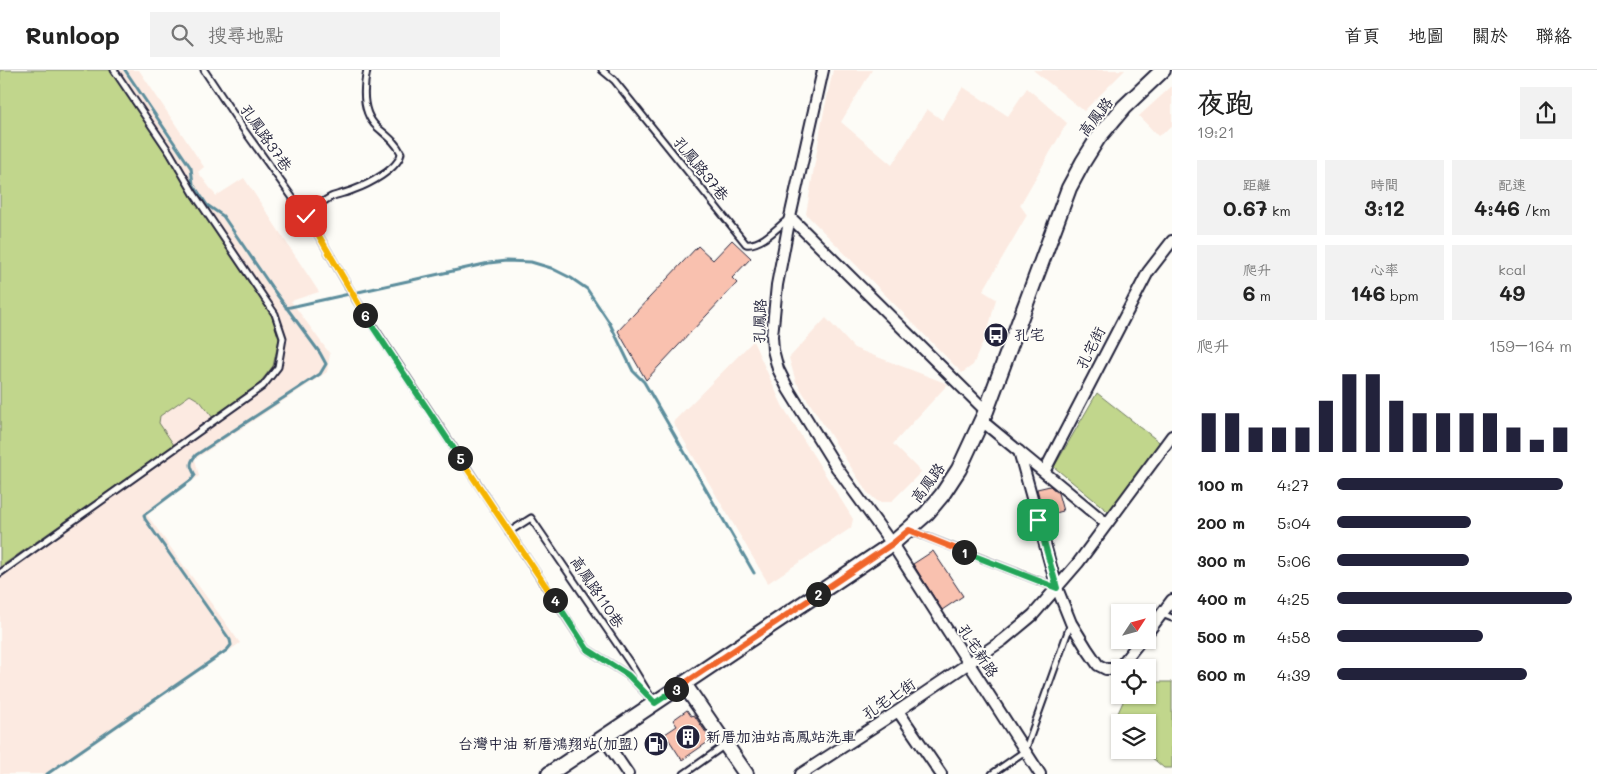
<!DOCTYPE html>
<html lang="zh-TW">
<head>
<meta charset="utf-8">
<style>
	body { margin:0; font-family:Mali,"LXGW WenKai TC",sans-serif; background:#f2f2f2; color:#222; height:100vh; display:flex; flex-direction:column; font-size:19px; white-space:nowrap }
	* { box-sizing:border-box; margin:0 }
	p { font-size:16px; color:#767676 }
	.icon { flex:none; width:28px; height:28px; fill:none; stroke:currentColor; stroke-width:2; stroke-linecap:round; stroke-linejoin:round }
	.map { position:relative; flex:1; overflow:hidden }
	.side { display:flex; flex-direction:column; background:#fff; width:425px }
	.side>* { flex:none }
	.needle { width:32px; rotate:54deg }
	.buttons { position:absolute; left:1111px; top:534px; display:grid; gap:10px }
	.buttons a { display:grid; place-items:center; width:45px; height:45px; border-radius:0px; background:#fff; box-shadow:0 1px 4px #0004; font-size:25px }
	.pin { position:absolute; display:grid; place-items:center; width:42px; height:42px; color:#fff; margin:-21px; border-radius:10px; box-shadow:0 2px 8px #0006 }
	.km { position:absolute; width:25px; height:25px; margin:-12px; border-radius:50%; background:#222; color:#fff; font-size:14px; line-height:25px; text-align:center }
	.round { display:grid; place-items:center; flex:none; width:52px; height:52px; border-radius:0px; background:#f2f2f2 }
	.overview { display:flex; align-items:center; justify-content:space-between; height:85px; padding:0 25px }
	h1 { font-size:28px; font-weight:700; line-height:38px }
	.metrics { display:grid; grid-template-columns:repeat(3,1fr); gap:8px; height:85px; padding:5px 25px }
	.metrics div { display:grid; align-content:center; border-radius:0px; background:#f2f2f2; text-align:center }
	.metrics b { font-size:21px; font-weight:700 }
	.metrics small { font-size:14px; font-weight:400 }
	.metrics p { font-size:14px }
	.chart { height:140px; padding:10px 25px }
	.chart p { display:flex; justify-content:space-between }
	.chart svg { width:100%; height:90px; margin-top:5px; stroke:#22223b; stroke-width:6 }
	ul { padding:0 25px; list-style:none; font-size:16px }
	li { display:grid; grid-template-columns:80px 60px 1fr; align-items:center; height:38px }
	li i { height:12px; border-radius:6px; background:#22223b }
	header { display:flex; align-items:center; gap:30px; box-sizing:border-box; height:70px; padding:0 25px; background:#fff; border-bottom:1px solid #e0e0e0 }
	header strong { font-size:24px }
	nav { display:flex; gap:28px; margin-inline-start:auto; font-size:18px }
	.search { width:350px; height:45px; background:#f2f2f2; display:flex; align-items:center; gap:12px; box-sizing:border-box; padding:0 18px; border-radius:0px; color:#767676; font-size:19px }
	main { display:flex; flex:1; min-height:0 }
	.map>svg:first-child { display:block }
	.built { fill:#fceae1 }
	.green { fill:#c1d68c; stroke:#727c64 }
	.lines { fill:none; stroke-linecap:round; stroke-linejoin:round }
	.stream { stroke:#5d8e9d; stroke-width:3 }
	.building { fill:#f9c1af; stroke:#22223b }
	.lane-casing { stroke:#22223b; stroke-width:9 }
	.street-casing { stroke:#22223b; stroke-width:14 }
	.secondary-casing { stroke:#22223b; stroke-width:18 }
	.lane { stroke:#fdfcf7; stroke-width:5 }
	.street { stroke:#fdfcf7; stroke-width:10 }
	.secondary { stroke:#fdfcf7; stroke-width:14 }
	.split-1-casing { stroke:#fff; stroke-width:10 }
	.split-2-casing { stroke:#fff; stroke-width:10 }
	.split-3-casing { stroke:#fff; stroke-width:10 }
	.split-4-casing { stroke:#fff; stroke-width:10 }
	.split-5-casing { stroke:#fff; stroke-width:10 }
	.split-6-casing { stroke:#fff; stroke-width:10 }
	.split-7-casing { stroke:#fff; stroke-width:10 }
	.split-1 { stroke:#22a559; stroke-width:6 }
	.split-2 { stroke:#f0652b; stroke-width:6 }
	.split-3 { stroke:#f0652b; stroke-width:6 }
	.split-4 { stroke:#22a559; stroke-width:6 }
	.split-5 { stroke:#f5b400; stroke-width:6 }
	.split-6 { stroke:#22a559; stroke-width:6 }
	.split-7 { stroke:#f5b400; stroke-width:6 }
	.labels { text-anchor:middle; stroke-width:4; stroke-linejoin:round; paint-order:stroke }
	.street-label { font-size:15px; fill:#22223b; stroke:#fdfcf7 }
	.poi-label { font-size:15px; fill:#22223b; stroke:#fdfcf7; text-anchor:start }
</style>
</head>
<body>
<header>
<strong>Runloop</strong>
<div class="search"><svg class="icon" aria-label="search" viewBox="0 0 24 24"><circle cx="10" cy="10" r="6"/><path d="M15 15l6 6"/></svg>搜尋地點</div>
<nav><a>首頁</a><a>地圖</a><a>關於</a><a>聯絡</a></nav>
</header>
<main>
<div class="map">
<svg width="1172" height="704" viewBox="0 0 1172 704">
	<rect width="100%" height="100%" fill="#fdfcf7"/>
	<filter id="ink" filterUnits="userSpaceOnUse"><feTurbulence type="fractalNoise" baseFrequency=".02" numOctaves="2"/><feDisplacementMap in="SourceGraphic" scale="10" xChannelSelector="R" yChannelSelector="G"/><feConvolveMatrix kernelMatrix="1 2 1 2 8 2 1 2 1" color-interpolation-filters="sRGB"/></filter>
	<g filter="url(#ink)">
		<path class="built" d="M0,0H139L204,97L198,102L216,126L244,108L319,222L291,231L330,284L327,302L195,389L199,406L147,445L240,573L50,704H0Z
			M833,0H872L841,52L892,95L927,39L942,50L963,17L1008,46L1027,18L1067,53L1020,135L1027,145L983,221L996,229L988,260L973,295L962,303L806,144L823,46Z
			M1033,0H1125L1084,41Z
			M1172,16V57L1158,66L1139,46Z
			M826,248L854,278L948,314L893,374L921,402L891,432H878L867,422L796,312L789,288Z
			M753,271L782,335L853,449L851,458L768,513L673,352Z"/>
		<path class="green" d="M0,0H111L168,85L191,125L272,245L279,269L273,296L258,315L213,348L200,331L190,325L160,346L159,353L174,375L0,497Z
			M1097,323L1163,375L1111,444L1054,397Z
			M1148,612H1172V698H1164L1143,680H1148V652H1123L1118,643L1126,625H1148Z"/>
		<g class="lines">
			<path class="stream" d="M286,238L489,193L506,191L531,192L551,198L571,208L587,219L609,252L633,301L644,312L754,503
				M47,704L227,580L231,575L230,570L145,449L144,445L191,410L195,405C190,396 189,393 196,385L320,304L326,294L320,283L275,222L223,146L207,135L193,114L191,98L125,0"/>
		</g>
		<path class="building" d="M732,170L751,188L732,208L737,213L646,310L618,261L698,176L713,190Z
			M1050,416L1058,423L1063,441L1044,446L1037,419Z
			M933,481L963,526L942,540L913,494Z
			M687,640L691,646L694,645L711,670L682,690L665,664L677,656L673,650Z"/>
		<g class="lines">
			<defs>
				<path id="lane" d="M204,0L244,60L315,159L356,230L587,579L628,605L653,631
					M602,0L614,10L746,174C761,176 777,158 788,149
					M306,146C314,139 321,132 331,127C338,124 346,123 353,120C367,115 399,99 401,83C395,71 387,66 377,57C362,43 363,19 367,0
					M909,460L1057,518
					M509,462L531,448L630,593L649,624
					M0,503L263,316L278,297L283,268L275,244L194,124L170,83L114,0
					M1162,544L1172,548
					M684,704L725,675
					M992,704L1025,681L1071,553"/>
				<path id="street" d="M823,0L790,147L777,215L772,266L773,280L778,299L788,319L837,398L892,474L1040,704
					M790,147L986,341
					M982,351L1107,454
					M1019,381L1057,518L1071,553L1087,579L1098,595L1106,599H1116L1122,594L1141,570
					M1044,402L1148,202L1172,171
					M1148,562L1172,530
					M898,641L941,704
					M603,667L628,704
					M801,704L898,641L1003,570L1033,545L1078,493L1172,366"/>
				<path id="secondary" d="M684,614L746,704
					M549,704L892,474L927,443L942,425L959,399L986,341L1069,118L1083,92L1098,68L1124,37L1163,0"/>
			</defs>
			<use href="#lane" class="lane-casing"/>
			<use href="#street" class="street-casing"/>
			<use href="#secondary" class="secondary-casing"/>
			<use href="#lane" class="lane"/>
			<use href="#street" class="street"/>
			<use href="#secondary" class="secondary"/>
		</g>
	</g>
	<g class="lines" filter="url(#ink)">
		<defs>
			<path id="split-1" d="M964,482L1057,518L1038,450"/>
			<path id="split-2" d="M818,524L892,474L909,460L964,482"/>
			<path id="split-3" d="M676,619L818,524"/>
			<path id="split-4" d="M555,530L587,579L628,605L655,633L676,619"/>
			<path id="split-5" d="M460,388L555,530"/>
			<path id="split-6" d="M365,245L460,388"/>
			<path id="split-7" d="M306,146L315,159L365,245"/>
		</defs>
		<use href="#split-1" class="split-1-casing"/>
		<use href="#split-2" class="split-2-casing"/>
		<use href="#split-3" class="split-3-casing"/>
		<use href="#split-4" class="split-4-casing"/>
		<use href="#split-5" class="split-5-casing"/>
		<use href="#split-6" class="split-6-casing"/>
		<use href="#split-7" class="split-7-casing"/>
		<use href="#split-1" class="split-1"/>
		<use href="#split-2" class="split-2"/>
		<use href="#split-3" class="split-3"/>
		<use href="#split-4" class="split-4"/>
		<use href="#split-5" class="split-5"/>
		<use href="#split-6" class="split-6"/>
		<use href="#split-7" class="split-7"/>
	</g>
	<defs>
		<symbol id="bus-disc" viewBox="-11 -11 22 22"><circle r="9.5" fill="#22223b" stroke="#fdfcf7"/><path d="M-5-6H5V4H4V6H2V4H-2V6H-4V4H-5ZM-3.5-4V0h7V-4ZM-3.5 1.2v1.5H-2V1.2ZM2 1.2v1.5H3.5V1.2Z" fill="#fff"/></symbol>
		<symbol id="building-disc" viewBox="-11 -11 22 22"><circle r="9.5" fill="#22223b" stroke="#fdfcf7"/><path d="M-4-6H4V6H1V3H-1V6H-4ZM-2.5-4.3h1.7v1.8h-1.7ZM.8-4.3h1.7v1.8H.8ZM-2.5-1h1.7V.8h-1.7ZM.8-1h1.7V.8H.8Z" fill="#fff"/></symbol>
		<symbol id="fuel-disc" viewBox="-11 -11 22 22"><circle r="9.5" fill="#22223b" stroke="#fdfcf7"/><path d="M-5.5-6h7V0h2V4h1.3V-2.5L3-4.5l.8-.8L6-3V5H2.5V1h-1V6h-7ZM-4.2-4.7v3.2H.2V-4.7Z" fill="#fff"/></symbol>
	</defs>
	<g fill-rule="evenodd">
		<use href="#bus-disc" x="982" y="251" width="28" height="28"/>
		<use href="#building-disc" x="674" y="653" width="28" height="28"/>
		<use href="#fuel-disc" x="642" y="660" width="28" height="28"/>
	</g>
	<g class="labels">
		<g class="street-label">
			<text transform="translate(1096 47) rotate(-52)" y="5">高鳳路</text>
			<text transform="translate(266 68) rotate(55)" y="5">孔鳳路37巷</text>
			<text transform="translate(701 99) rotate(51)" y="5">孔鳳路37巷</text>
			<text transform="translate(760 251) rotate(-88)" y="5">孔鳳路</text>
			<text transform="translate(1091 278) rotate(-63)" y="5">孔宅街</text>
			<text transform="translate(928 413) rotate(-53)" y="5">高鳳路</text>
			<text transform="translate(597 522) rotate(56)" y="5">高鳳路110巷</text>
			<text transform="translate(978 581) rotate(57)" y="5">孔宅新路</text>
			<text transform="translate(889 629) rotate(-34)" y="5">孔宅七街</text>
		</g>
		<g class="poi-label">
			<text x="1014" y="270">孔宅</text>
			<text x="706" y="672">新厝加油站高鳳站洗車</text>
			<text x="638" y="679" text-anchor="end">台灣中油 新厝鴻翔站(加盟)</text>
		</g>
	</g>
</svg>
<div class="buttons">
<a><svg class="needle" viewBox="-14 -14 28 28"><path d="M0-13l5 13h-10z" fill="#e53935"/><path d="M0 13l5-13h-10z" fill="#767676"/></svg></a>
<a><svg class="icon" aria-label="locate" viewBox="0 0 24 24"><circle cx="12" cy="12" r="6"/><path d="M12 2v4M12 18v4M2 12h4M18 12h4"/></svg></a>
<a><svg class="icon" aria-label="layers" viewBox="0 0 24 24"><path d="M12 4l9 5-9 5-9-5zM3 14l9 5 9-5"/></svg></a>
</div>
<div class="pin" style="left:1038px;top:450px;background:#1e9e55"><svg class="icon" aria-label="arrive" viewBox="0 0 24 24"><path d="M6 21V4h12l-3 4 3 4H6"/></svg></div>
<div class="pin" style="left:306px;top:146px;background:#d93025"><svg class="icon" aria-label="check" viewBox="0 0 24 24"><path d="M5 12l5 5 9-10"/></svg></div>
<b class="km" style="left:964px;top:482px">1</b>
<b class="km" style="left:818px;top:524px">2</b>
<b class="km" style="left:676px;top:619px">3</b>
<b class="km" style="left:555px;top:530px">4</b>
<b class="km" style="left:460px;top:388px">5</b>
<b class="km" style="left:365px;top:245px">6</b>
</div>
<section class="side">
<div class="overview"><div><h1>夜跑</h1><p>19:21</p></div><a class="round"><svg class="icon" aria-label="share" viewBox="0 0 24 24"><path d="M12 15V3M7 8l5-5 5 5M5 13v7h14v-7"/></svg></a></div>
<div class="metrics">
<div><p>距離</p><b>0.67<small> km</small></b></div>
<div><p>時間</p><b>3:12</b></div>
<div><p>配速</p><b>4:46<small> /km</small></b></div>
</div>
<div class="metrics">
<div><p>爬升</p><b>6<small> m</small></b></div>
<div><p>心率</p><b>146<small> bpm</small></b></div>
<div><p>kcal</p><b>49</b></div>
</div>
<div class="chart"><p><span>爬升</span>159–164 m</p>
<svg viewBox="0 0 160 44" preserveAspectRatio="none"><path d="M5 44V25M15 44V25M25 44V32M35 44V32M45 44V32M55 44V19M65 44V6M75 44V6M85 44V19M95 44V25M105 44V25M115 44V25M125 44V25M135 44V32M145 44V38M155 44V32"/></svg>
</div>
<ul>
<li><b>100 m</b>4:27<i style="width:96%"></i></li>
<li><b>200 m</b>5:04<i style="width:57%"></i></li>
<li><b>300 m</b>5:06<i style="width:56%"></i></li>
<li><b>400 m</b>4:25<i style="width:100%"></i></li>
<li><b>500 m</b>4:58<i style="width:62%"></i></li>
<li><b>600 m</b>4:39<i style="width:81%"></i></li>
</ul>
</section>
</main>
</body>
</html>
